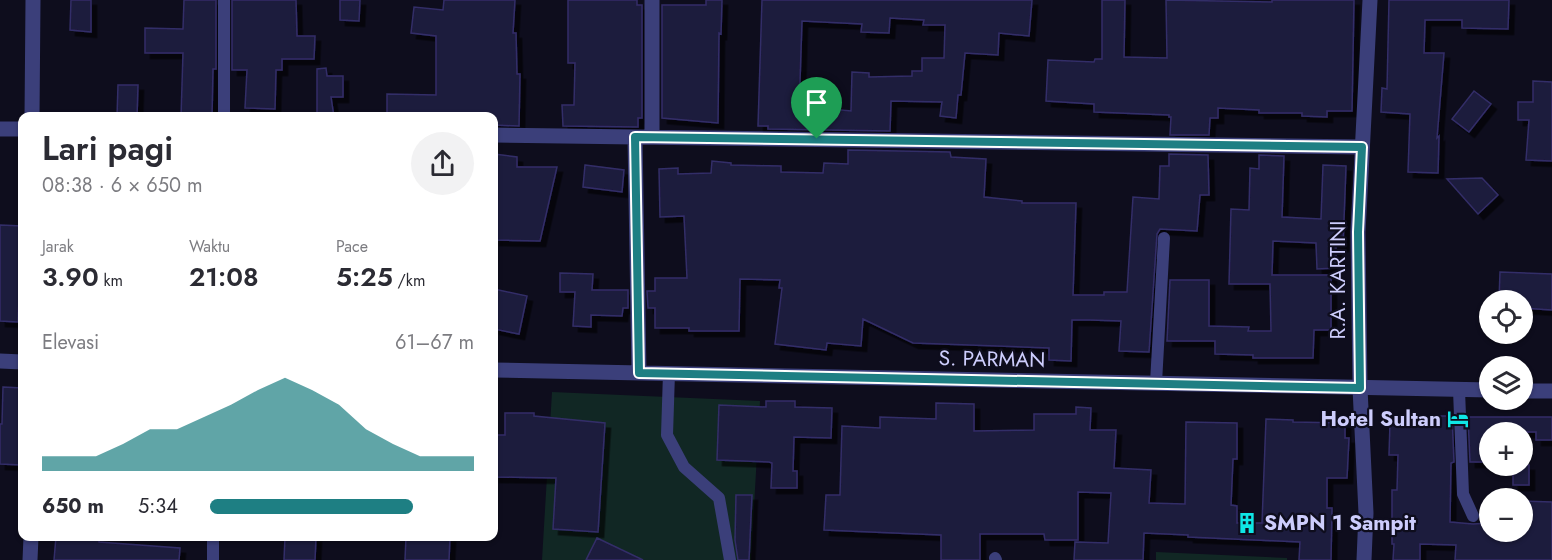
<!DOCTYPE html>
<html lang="id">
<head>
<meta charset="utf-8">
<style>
	body { margin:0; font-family:Jost,sans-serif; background:#f2f2f3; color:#2b2b33; height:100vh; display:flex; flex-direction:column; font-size:22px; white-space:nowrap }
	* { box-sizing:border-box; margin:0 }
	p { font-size:20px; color:#7c7c81 }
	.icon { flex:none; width:33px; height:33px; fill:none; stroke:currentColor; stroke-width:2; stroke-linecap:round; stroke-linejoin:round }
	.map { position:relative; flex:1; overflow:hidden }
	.panel { position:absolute; left:18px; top:112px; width:480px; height:429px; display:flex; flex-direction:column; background:#fff; border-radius:12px; box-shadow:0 2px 4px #0004 }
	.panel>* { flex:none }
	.buttons { position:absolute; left:1479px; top:290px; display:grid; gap:12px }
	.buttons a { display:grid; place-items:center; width:54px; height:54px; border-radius:50%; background:#fff; box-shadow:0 2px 4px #0004; font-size:30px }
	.pin { position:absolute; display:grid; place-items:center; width:51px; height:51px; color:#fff; margin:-62px -26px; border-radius:50% 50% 50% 0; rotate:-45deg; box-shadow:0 0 6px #0007 }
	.pin .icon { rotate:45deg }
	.round { display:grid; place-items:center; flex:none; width:63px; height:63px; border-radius:32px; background:#f2f2f3 }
	.head { display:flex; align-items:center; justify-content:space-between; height:102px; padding:0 24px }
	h1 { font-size:33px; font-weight:600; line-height:45px }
	.stats { display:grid; grid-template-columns:repeat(3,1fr); gap:9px; height:102px; padding:6px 24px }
	.stats div { display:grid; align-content:center }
	.stats b { font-size:26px; font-weight:600 }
	.stats small { font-size:16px; font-weight:400 }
	.stats p { font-size:16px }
	.chart { height:168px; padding:12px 24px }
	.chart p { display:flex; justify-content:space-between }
	.chart svg { width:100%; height:108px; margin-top:6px; fill:#1e7f83; opacity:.7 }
	ul { padding:0 24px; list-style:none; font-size:20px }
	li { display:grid; grid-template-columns:96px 72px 1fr; align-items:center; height:45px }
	li i { height:15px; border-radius:8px; background:#1e7f83 }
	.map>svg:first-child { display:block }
	.green { fill:#112724 }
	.building { fill:#1e1a3d; stroke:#332e68; stroke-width:1.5; fill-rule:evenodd; filter:url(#shadow) }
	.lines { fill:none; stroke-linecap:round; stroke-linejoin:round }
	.service { stroke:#3b3f7a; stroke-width:12 }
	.minor { stroke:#3b3f7a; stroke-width:15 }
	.tertiary { stroke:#3b3f7a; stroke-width:15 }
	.route-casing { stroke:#fff; stroke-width:12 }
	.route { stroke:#1e7f83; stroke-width:8 }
	.labels { text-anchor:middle; stroke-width:4.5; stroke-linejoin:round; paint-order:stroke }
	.street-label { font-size:21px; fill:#cdcdfc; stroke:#0e0d1d }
	.poi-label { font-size:21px; font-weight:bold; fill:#cdcdfc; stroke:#0e0d1d; text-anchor:end }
</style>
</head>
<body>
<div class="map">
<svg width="1552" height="560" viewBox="0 0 1552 560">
	<defs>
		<filter id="shadow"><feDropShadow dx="5.5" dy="5.5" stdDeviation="0" flood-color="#0009"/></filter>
	</defs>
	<rect width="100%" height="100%" fill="#0e0d1d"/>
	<path class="green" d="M552,392L760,401L751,560H542Z
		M1156,552L1287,558V560H1156Z"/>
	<path class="building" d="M71,0H91V32L70,30Z
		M184,0H216V69H213L212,117H181L183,53H145V28L183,29Z
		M232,0H296L297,36H315L314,59H282V70H276L275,109L245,108L247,70H232Z
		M340,0H360L359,21L340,20Z
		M444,0H515L513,33H516L517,74H520L519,126L494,125V117H387V94L436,95V36L411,33L414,7L443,10Z
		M568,0H637V5H642V118H638V127L563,126L562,105H574L575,63H568Z
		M706,0H722L721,34L719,33L718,123L662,118V5H706Z
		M762,0H1032L1029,36L999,33L998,55L965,53L961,95H958L956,118L940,116L942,102L891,101L890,131L768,129V126H758ZM890,18L924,20L923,25H945L944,58H922V71H912V76L869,77V73L852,72L851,111L831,109L830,113L799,112L802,21L862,24L861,32L889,33Z
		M1102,0H1125L1124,57L1167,58L1166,0L1272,2V0H1354L1352,111H1327V117L1302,116V113H1259V110L1218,108V118H1210L1209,135H1170L1171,117H1169V115L1094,112V104L1046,101L1048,60L1094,62L1095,59H1102Z
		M1389,0H1509L1508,29L1462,28V20H1425L1424,53H1444L1437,138L1439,136L1438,173L1408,172L1410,114L1381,112L1382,88L1387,89Z
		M326,68L327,76H343V97H331L334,117H317V69Z
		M1533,81L1552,82V161L1526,160L1529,120H1518V102H1533Z
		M118,85H138L137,117H117Z
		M1474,91L1491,104L1469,132L1452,119Z
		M848,150L950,152L951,157L986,159L984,197L1022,201V203H1076L1073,295H1104V292H1127L1133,197L1159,199L1160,166H1169V154L1208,155L1209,195H1200L1197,231L1160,229L1157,234L1149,352L1119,351L1121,321L1090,320H1072L1071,361L1049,360V348L913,343L863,319L861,346L827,343L826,350L775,344L782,288H779L780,280L740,279L739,331H689V328H655V308H648L647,291H655V278H687L684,216L660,217L659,169L678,168V174L711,173L712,161L731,163V165L781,166V172L823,173L824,163L848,164Z
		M494,154L517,157V167H557L540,241L494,240Z
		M1259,155L1284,156L1282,217L1321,219L1323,165L1346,166L1343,246H1336V268L1317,269L1316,243L1273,241L1272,275H1331V330H1314L1313,358H1253V355L1215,354V341H1167L1170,280H1209V326L1249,327L1248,331H1271L1270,284H1229L1231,209L1249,210L1250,168L1259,169Z
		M585,165L624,170L622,192L583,187Z
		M1482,178L1498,195L1478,214L1447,179Z
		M0,225L22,226L18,322L0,321Z
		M1500,272L1552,274V310L1522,308V300H1499Z
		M560,273L593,274L592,290H628V308H623L622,316L591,315V327L573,326L575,292H560Z
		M494,289L527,296L519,334L494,329Z
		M3,387L22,388V465L0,464V424H2Z
		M766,401H795V407L832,408L831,438L794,437L793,471H797V488H771L772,463L769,462L717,460L719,405L766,407Z
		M936,403L974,404V431L1034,430V414H1076V407L1091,408L1090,430H1116L1114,468L1151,470L1149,503L1185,504L1186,422L1237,423V459H1233L1231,505L1237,506V523H1262L1266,419L1293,420V422L1345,423V438H1349L1347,478H1327V508H1332L1331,560H1299L1300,542L1188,537V535L1144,533L1143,560H1074L1075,542L1108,543L1111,493L1078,492V540H1045L1044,534H980V560H941V535L824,530L826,495H840L842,426L880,428V417L936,419Z
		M505,413H534V416L605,423L598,532L553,529L556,478L494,477V435H505Z
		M1437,416H1452L1454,462L1451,463L1450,522L1473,524L1490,523V531H1522V501L1552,502V560H1455L1456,545L1420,544V560H1393L1394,544H1392V490H1397L1398,455H1389L1390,423L1437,424Z
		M1468,417H1552V440H1536V432H1490V462H1470Z
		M1513,465H1529V485H1513Z
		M736,495H752L749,560H738L735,540Z
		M56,537H99V542L180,548L179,560H54Z
		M285,537H316L315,560H284Z
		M406,537H450L449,560H405Z
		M597,538L643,560H586Z"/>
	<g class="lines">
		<path class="service" d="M224,0V117
			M669,373L667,435L684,467L719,498L730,560
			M1156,383L1164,238
			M1459,390L1463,494L1473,516
			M995,558L996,560
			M213,560V537"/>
		<path class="minor" d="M652,0V137
			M32,117L33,0
			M0,129H22
			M494,135L1362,147
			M635,137L639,373
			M0,361L22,362
			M494,370L1490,390
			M1522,391H1552
			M30,560L31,537"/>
		<path class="tertiary" d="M1364,560L1366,513L1360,388L1358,232L1370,0"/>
	</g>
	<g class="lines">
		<defs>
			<path id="route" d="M635,137L1362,147L1358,232L1360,388L639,373Z"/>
		</defs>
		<use href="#route" class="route-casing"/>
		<use href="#route" class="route"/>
	</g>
	<defs>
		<symbol id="hotel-bare" viewBox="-9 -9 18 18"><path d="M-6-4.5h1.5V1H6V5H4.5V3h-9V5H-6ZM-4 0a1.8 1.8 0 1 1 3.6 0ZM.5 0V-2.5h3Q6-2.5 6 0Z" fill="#0fe6e5" stroke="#0e0d1d" stroke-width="2.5" paint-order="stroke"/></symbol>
		<symbol id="building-bare" viewBox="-9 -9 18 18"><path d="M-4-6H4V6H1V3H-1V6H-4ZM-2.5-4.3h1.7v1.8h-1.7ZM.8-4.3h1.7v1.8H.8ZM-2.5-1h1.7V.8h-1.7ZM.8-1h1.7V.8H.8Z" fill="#0fe6e5" stroke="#0e0d1d" stroke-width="2.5" paint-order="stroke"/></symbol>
	</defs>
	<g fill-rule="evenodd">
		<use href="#hotel-bare" x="1443" y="404" width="30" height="30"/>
		<use href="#building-bare" x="1232" y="508" width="30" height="30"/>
	</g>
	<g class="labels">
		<g class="street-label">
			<text transform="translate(1338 280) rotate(-90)" y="7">R.A. KARTINI</text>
			<text transform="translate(992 359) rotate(1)" y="7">S. PARMAN</text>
		</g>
		<g class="poi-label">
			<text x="1441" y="426">Hotel Sultan</text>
			<text x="1264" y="530" text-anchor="start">SMPN 1 Sampit</text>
		</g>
	</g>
</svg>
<div class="buttons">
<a><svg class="icon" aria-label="locate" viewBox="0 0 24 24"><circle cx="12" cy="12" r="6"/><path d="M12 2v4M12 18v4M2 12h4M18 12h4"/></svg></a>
<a><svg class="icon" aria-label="layers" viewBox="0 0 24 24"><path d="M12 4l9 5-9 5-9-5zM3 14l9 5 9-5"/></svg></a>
<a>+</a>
<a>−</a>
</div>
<div class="pin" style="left:817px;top:139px;background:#1e9e55"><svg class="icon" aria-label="arrive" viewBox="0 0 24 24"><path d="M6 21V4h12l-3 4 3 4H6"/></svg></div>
<section class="panel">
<div class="head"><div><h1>Lari pagi</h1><p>08:38 · 6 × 650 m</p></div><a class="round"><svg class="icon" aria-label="share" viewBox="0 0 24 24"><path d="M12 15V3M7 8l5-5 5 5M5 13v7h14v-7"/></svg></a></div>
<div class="stats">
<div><p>Jarak</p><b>3.90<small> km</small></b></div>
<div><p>Waktu</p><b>21:08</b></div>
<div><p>Pace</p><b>5:25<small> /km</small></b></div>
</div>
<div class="chart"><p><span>Elevasi</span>61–67 m</p>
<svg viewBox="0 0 160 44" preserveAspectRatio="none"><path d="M0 44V38L10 38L20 38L30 33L40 27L50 27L60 22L70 17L80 11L90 6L100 11L110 17L120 27L130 33L140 38L150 38L160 38V44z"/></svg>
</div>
<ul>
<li><b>650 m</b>5:34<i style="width:77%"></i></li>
</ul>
</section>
</div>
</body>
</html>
